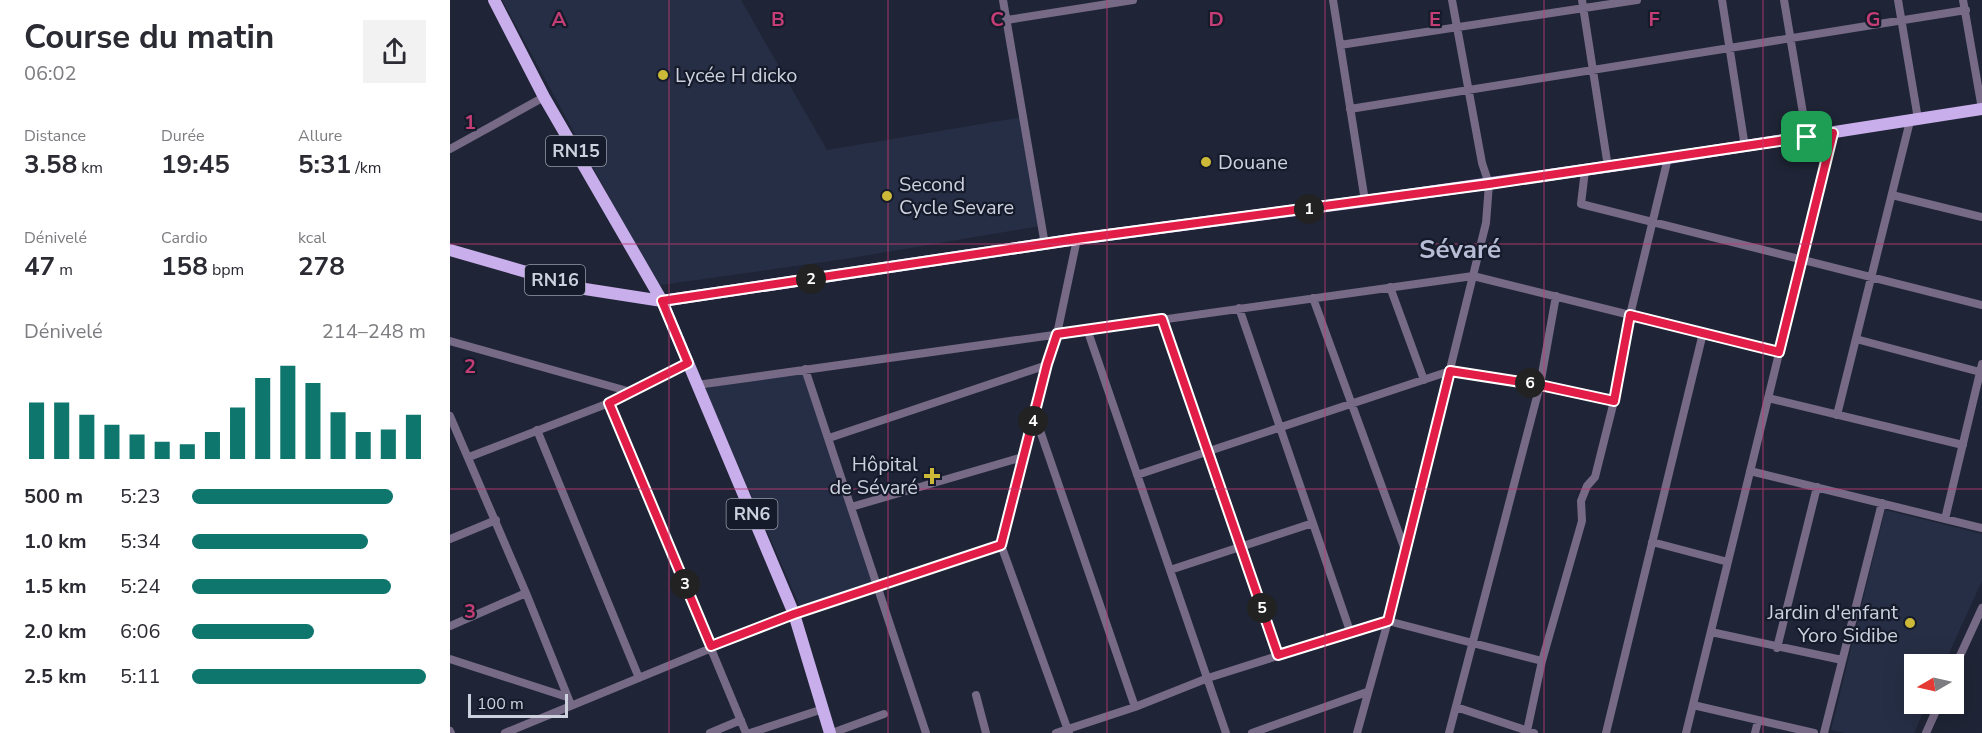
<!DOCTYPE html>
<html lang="fr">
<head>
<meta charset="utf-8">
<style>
	body { margin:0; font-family:"Nunito Sans",sans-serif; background:#f2f2f3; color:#2b2b33; height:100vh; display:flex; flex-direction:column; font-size:22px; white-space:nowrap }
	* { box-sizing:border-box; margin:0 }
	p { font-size:20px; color:#7c7c81 }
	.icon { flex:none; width:33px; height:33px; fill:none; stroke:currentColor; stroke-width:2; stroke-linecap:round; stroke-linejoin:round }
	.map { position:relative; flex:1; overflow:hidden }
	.sheet { display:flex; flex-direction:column; background:#fff; width:450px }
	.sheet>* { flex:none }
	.needle { width:39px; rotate:261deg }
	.tools { position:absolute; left:1454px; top:654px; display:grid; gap:12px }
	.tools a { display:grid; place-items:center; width:60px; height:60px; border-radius:0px; background:#fff; box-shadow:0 6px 24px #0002; font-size:30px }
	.scale { position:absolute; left:18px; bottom:15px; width:100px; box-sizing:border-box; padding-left:6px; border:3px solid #cdd1dd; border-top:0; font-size:16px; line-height:21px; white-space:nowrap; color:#cdd1dd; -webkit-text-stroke:4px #161b2c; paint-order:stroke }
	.pin { position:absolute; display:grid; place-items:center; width:51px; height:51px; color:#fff; margin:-26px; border-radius:12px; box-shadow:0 3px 9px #0006 }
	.km { position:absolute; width:30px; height:30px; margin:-15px; border-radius:50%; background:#222; color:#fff; font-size:16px; line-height:30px; text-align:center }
	.round { display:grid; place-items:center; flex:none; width:63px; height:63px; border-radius:0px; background:#f2f2f3 }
	.summary { display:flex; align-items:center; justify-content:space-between; height:102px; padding:0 24px }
	h1 { font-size:33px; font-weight:700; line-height:45px }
	.figures { display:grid; grid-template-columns:repeat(3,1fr); gap:9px; height:102px; padding:6px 24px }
	.figures div { display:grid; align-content:center }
	.figures b { font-size:26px; font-weight:700 }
	.figures small { font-size:16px; font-weight:400 }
	.figures p { font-size:16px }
	.chart { height:168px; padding:12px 24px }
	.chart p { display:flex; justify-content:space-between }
	.chart svg { width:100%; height:108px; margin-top:6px; stroke:#0f766e; stroke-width:6 }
	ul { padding:0 24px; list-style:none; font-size:20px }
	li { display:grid; grid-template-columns:96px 72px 1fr; align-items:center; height:45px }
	li i { height:15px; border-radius:8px; background:#0f766e }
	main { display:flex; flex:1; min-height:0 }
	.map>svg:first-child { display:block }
	.built { fill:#262e45 }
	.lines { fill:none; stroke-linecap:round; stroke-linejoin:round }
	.minor { stroke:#766a87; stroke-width:8 }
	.primary { stroke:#c8aeea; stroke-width:12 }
	.route-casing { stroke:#fff; stroke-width:12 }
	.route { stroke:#e11d48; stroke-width:8 }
	.grid { fill:none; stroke:#c43d75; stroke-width:1.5; stroke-opacity:0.55 }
	.poi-dot { fill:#ccb938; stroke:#161b2c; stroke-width:2 }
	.labels { text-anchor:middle; stroke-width:4.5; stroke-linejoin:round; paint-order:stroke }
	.shield { fill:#161b2c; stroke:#969aa8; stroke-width:1.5 }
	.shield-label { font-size:18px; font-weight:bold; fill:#cdd1dd }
	.poi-label { font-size:20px; fill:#cdd1dd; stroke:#161b2c; text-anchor:start }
	.district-label { font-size:26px; font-weight:bold; fill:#b6bdd4; stroke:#161b2c }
	.grid-label { font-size:20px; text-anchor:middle; font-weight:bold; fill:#c43d75; stroke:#161b2c; stroke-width:4.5; stroke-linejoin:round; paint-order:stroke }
</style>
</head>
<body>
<main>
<section class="sheet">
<div class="summary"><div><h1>Course du matin</h1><p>06:02</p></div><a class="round"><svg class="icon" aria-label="share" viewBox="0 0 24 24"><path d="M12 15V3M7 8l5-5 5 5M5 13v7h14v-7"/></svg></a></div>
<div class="figures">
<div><p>Distance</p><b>3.58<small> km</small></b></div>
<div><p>Durée</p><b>19:45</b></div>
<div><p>Allure</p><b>5:31<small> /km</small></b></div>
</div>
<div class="figures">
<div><p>Dénivelé</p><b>47<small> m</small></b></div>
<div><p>Cardio</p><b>158<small> bpm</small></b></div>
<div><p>kcal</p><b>278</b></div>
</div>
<div class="chart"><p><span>Dénivelé</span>214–248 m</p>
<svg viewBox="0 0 160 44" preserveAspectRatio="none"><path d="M5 44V21M15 44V21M25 44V26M35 44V30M45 44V34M55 44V37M65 44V38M75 44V33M85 44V23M95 44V11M105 44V6M115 44V13M125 44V25M135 44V33M145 44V32M155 44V26"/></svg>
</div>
<ul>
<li><b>500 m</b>5:23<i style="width:86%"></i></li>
<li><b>1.0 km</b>5:34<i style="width:75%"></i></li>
<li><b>1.5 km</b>5:24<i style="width:85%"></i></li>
<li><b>2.0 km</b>6:06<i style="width:52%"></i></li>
<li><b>2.5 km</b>5:11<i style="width:100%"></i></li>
</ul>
</section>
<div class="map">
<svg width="1532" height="733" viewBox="0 0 1532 733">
	<rect width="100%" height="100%" fill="#1f2536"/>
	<path class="built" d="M52,0H291L377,150L572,117L591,226L395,259L211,285L201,274Z
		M353,370L426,583L350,607L255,389L291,380Z
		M1435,510L1532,534V581L1494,664H1464V704H1477L1464,733H1395L1381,730Z"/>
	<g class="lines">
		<path class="minor" d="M553,0L595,245
			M883,0L915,201
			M1132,0L1158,167
			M1272,0L1295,147
			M1334,0L1357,137
			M1448,0L1468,119
			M1513,0L1532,109
			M557,20L683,0
			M890,45L1187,0
			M900,109L1516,10
			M0,149L94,97
			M1135,170L1131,204L1532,305
			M1442,195L1532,217
			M940,287L974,380
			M863,298L955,550
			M789,308L901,634
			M713,319L829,655
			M637,329L776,733
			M1406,339L1530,372
			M0,341L181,392
			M355,369L476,733
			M247,385L1023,276L1329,352
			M1318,398L1513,445
			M159,403L296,733
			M1387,415L1460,121
			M0,416L76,593L121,705
			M585,416L685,707
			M87,430L189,678
			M379,438L597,365
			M19,457L159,403L238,363
			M1300,471L1532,528
			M687,475L1000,371L1090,385L1164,401
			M401,507L573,457
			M1495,519L1532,364
			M0,539L46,520
			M1202,542L1278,562
			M720,570L863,523
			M0,626L76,593
			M1261,632L1392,660
			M1327,648L1367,487
			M0,659L117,697
			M1503,671L1532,608
			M526,695L536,733
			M1243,705L1364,733
			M1006,707L1084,733
			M0,731L1,733
			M1077,731L1092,661L1132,521L1131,501L1137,486L1145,477L1164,401L1180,315L1218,158
			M55,733L344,614L551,545
			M260,733L291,720
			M300,733L373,709
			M382,733L434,714
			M606,733L685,707L758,678L938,621L1092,661
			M619,733L551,545L597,365L607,334L627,239
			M802,733L917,692
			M907,733L938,621L1036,223L1039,184L1032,163L1002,0
			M999,733L1090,385L1106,296
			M1156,733L1253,333
			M1236,733L1383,133
			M1305,733L1308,721
			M1374,733L1432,503
			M1476,733L1489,704"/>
		<path class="primary" d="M44,0L94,97L212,301L344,614L380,733
			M0,250L135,289L212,301L627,239L915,201L1218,158L1532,109"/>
	</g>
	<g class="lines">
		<defs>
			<path id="route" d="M1383,133L1329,352L1180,315L1164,401L1090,385L1000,371L938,621L828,655L712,319L607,334L597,364L551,545L344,614L261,646L159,403L238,363L212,301L627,239L1039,184Z"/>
		</defs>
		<use href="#route" class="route-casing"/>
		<use href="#route" class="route"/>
	</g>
	<path class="grid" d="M219,0V733M438,0V733M657,0V733M875,0V733M1094,0V733M1313,0V733M0,244H1532M0,489H1532"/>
	<g class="poi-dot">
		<circle cx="213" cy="75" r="6"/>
		<circle cx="756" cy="162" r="6"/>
		<circle cx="437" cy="196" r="6"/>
		<path d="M479 467h6v6h6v6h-6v6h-6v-6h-6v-6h6z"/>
		<circle cx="1460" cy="623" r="6"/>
	</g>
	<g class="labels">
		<g class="shield">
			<rect x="96" y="136" width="60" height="30" rx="4.5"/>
			<rect x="75" y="265" width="60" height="30" rx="4.5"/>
			<rect x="276.5" y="499" width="51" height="30" rx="4.5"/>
		</g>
		<g class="shield-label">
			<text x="126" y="157">RN15</text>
			<text x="105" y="286">RN16</text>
			<text x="302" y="520">RN6</text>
		</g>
		<g class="poi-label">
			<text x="225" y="82">Lycée H dicko</text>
			<text x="768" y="169">Douane</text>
			<text x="449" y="191">Second<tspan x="449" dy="23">Cycle Sevare</tspan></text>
			<text x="468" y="471" text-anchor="end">Hôpital<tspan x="468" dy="23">de Sévaré</tspan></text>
			<text x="1448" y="619" text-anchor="end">Jardin d'enfant<tspan x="1448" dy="23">Yoro Sidibe</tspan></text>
		</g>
		<g class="district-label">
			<text x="1010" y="258">Sévaré</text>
		</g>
	</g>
	<g class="grid-label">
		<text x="109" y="26">A</text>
		<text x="328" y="26">B</text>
		<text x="547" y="26">C</text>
		<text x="766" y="26">D</text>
		<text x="985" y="26">E</text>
		<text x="1204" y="26">F</text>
		<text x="1423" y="26">G</text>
		<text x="20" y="129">1</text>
		<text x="20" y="373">2</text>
		<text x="20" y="618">3</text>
	</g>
</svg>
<div class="tools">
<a><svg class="needle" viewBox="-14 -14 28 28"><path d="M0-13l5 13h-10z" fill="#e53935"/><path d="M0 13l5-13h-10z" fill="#7c7c81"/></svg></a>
</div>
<div class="scale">100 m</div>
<div class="pin" style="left:1357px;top:137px;background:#1e9e55"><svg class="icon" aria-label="arrive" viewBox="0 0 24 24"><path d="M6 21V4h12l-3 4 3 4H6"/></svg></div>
<b class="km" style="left:859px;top:209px">1</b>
<b class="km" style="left:361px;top:279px">2</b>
<b class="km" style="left:235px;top:584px">3</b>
<b class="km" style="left:583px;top:421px">4</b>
<b class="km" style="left:812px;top:608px">5</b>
<b class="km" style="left:1080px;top:383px">6</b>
</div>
</main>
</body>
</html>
